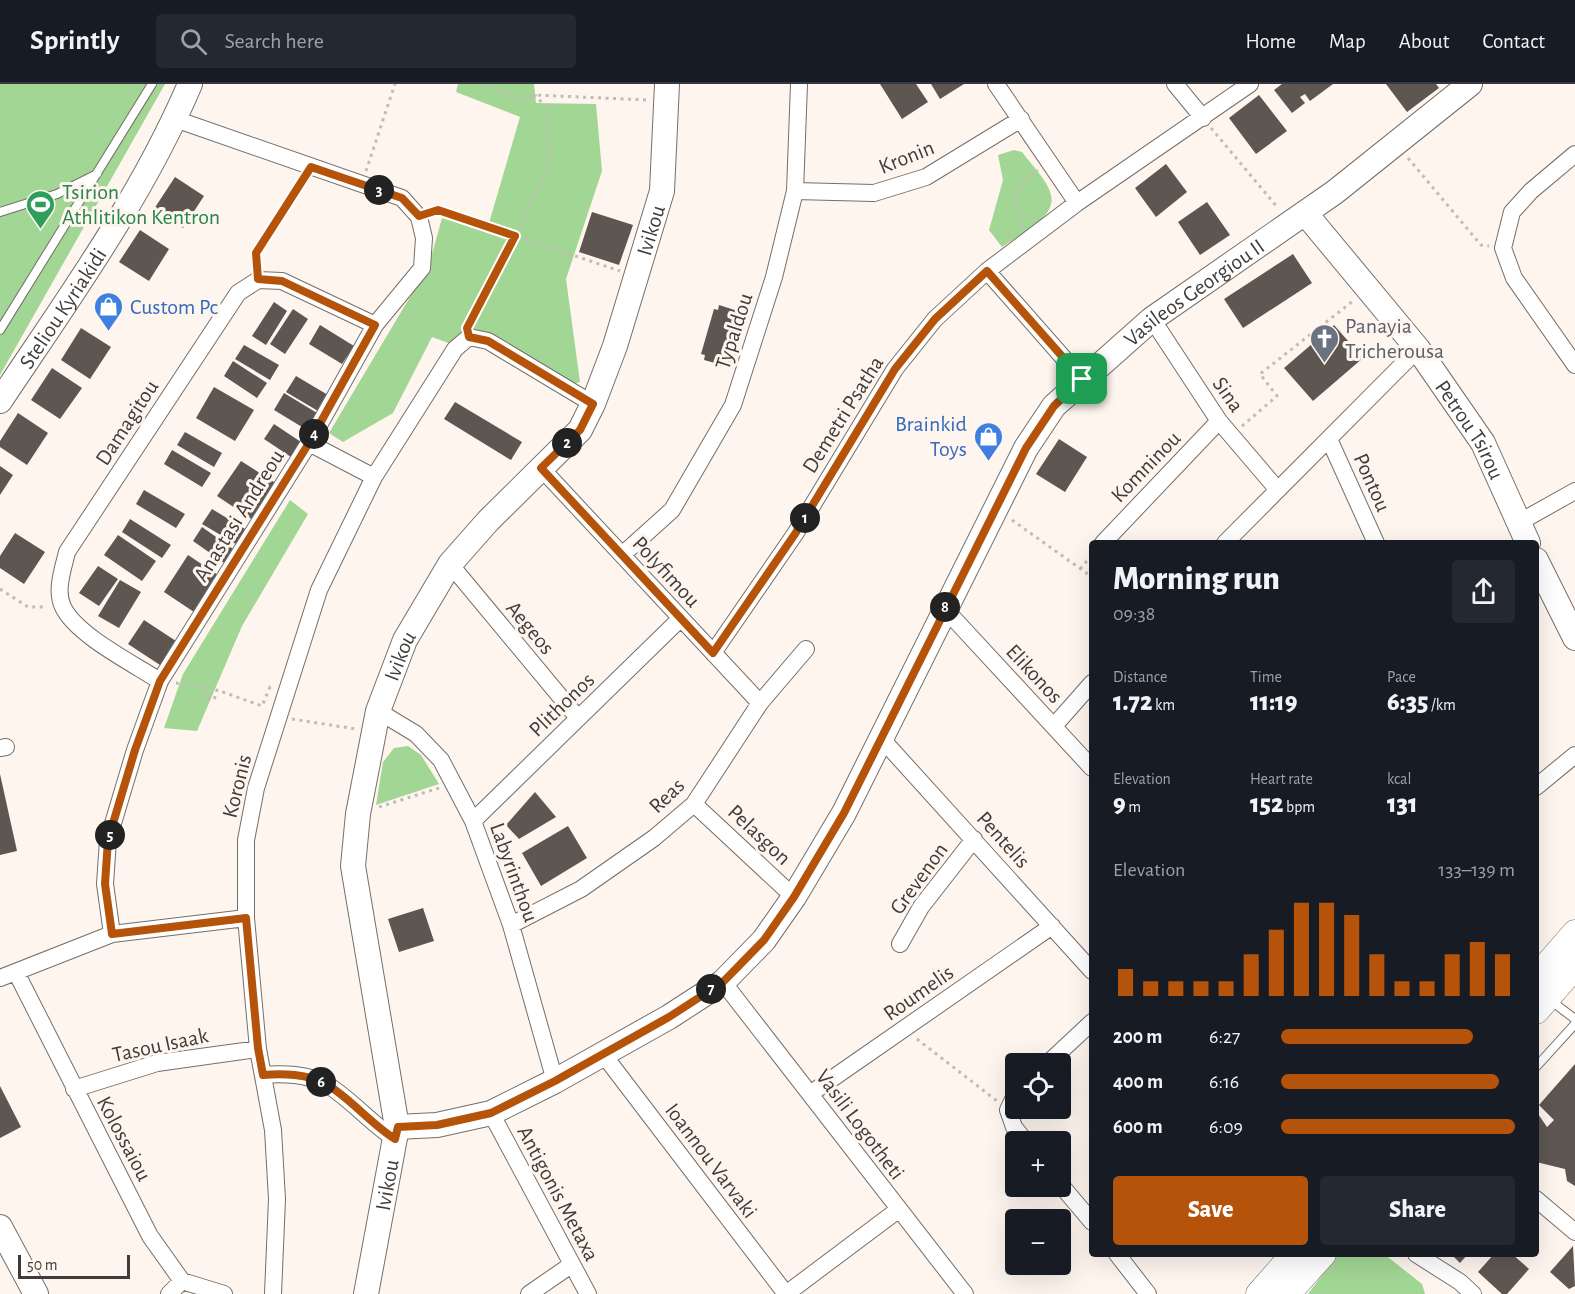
<!DOCTYPE html>
<html lang="en">
<head>
<meta charset="utf-8">
<style>
	body { margin:0; font-family:"Alegreya Sans",sans-serif; background:#242831; color:#f1f3f6; height:100vh; display:flex; flex-direction:column; font-size:22px; white-space:nowrap }
	* { box-sizing:border-box; margin:0 }
	p { font-size:20px; color:#9ea1a6 }
	.icon { flex:none; width:33px; height:33px; fill:none; stroke:currentColor; stroke-width:2; stroke-linecap:round; stroke-linejoin:round }
	.map { position:relative; flex:1; overflow:hidden }
	.sheet { position:absolute; left:1089px; top:456px; width:450px; height:717px; display:flex; flex-direction:column; background:#171b24; border-radius:6px; box-shadow:0 6px 24px #0002 }
	.sheet>* { flex:none }
	.tools { position:absolute; left:1005px; top:969px; display:grid; gap:12px }
	.tools a { display:grid; place-items:center; width:66px; height:66px; border-radius:6px; background:#171b24; box-shadow:0 6px 24px #0002; font-size:30px }
	.scale { position:absolute; left:18px; bottom:15px; width:112px; box-sizing:border-box; padding-left:6px; border:3px solid #3f3c39; border-top:0; font-size:16px; line-height:21px; white-space:nowrap; color:#3f3c39; -webkit-text-stroke:4px #fdf5ee; paint-order:stroke }
	.pin { position:absolute; display:grid; place-items:center; width:51px; height:51px; color:#fff; margin:-26px; border-radius:12px; box-shadow:0 3px 9px #0006 }
	.km { position:absolute; width:30px; height:30px; margin:-15px; border-radius:50%; background:#222; color:#fff; font-size:16px; line-height:30px; text-align:center }
	.round { display:grid; place-items:center; flex:none; width:63px; height:63px; border-radius:6px; background:#242831 }
	.head { display:flex; align-items:center; justify-content:space-between; height:102px; padding:0 24px }
	h1 { font-size:33px; font-weight:800; line-height:45px }
	.figures { display:grid; grid-template-columns:repeat(3,1fr); gap:9px; height:102px; padding:6px 24px }
	.figures div { display:grid; align-content:center }
	.figures b { font-size:26px; font-weight:800 }
	.figures small { font-size:16px; font-weight:400 }
	.figures p { font-size:16px }
	.chart { height:168px; padding:12px 24px }
	.chart p { display:flex; justify-content:space-between }
	.chart svg { width:100%; height:108px; margin-top:6px; stroke:#b45309; stroke-width:6 }
	.action { display:flex; gap:12px; margin-top:auto; padding:12px 24px }
	.action a { flex:1; height:69px; border-radius:6px; background:#b45309; color:#fff; font-size:24px; font-weight:800; line-height:69px; text-align:center }
	.action a+a { background:#242831; color:#f1f3f6 }
	ul { padding:0 24px; list-style:none; font-size:20px }
	li { display:grid; grid-template-columns:96px 72px 1fr; align-items:center; height:45px }
	li i { height:15px; border-radius:8px; background:#b45309 }
	header { display:flex; align-items:center; gap:36px; box-sizing:border-box; height:84px; padding:0 30px; background:#171b24; border-bottom:2px solid #363941 }
	header strong { font-size:28px }
	nav { display:flex; gap:33px; margin-inline-start:auto; font-size:21px }
	.search { width:420px; height:54px; background:#242831; display:flex; align-items:center; gap:15px; box-sizing:border-box; padding:0 21px; border-radius:6px; color:#9ea1a6; font-size:22px }
	.map>svg:first-child { display:block }
	.green { fill:#a2d694 }
	.building { fill:#5e5751 }
	.lines { fill:none; stroke-linecap:round; stroke-linejoin:round }
	.lane-casing { stroke:#766e69; stroke-width:10 }
	.street-casing { stroke:#766e69; stroke-width:18 }
	.secondary-casing { stroke:#766e69; stroke-width:26 }
	.primary-casing { stroke:#766e69; stroke-width:27 }
	.path { stroke:#c2bcb6; stroke-width:3; stroke-dasharray:3 4.5; stroke-linecap:butt }
	.lane { stroke:#fff; stroke-width:8 }
	.street { stroke:#fff; stroke-width:16 }
	.secondary { stroke:#fff; stroke-width:24 }
	.primary { stroke:#fff; stroke-width:26 }
	.route-casing { stroke:#fff; stroke-width:12 }
	.route { stroke:#b45309; stroke-width:8 }
	.labels { text-anchor:middle; stroke-width:6; stroke-linejoin:round; paint-order:stroke }
	.street-label { font-size:22px; fill:#3f3c39; stroke:#fdf5ee }
	.leisure-label { font-size:22px; fill:#27864d; stroke:#fdf5ee; text-anchor:start }
	.shop-label { font-size:22px; fill:#366cbe; stroke:#fdf5ee; text-anchor:start }
	.worship-label { font-size:22px; fill:#5b616d; stroke:#fdf5ee; text-anchor:start }
</style>
</head>
<body>
<header>
<strong>Sprintly</strong>
<div class="search"><svg class="icon" aria-label="search" viewBox="0 0 24 24"><circle cx="10" cy="10" r="6"/><path d="M15 15l6 6"/></svg>Search here</div>
<nav><a>Home</a><a>Map</a><a>About</a><a>Contact</a></nav>
</header>
<div class="map">
<svg width="1575" height="1210" viewBox="0 0 1575 1210">
	<rect width="100%" height="100%" fill="#fdf5ee"/>
	<path class="green" d="M0,0H165L0,291Z
		M458,0H534L536,19L596,20L602,87L566,195L580,298L570,301L490,249L451,260L432,253L393,329L343,358L329,349L429,181L442,134L480,146L489,139L520,33L456,8Z
		M1014,66L1022,68C1031,80 1048,97 1051,111C1057,134 1017,152 1002,163L989,146L1003,96L998,71Z
		M290,416L308,430L242,542L197,647L164,644L183,590Z
		M408,662L421,671L439,700L376,721L383,678L394,664Z
		M1338,1170H1384L1422,1200L1425,1210H1308Z"/>
	<path class="building" d="M880,0H916L928,18L902,35Z
		M931,0H964L940,15Z
		M1282,0H1333L1310,17L1305,10L1300,13L1305,19L1292,29L1274,6Z
		M1386,0H1436L1439,4L1407,28Z
		M1259,11L1287,47L1256,70L1229,34Z
		M1166,80L1187,108L1156,133L1135,104Z
		M175,93L204,112L183,144L154,125Z
		M1207,118L1230,151L1200,171L1178,138Z
		M592,128L633,141L619,181L579,168Z
		M140,146L169,165L149,197L119,178Z
		M1293,170L1312,199L1243,244L1224,215Z
		M274,218L287,227L266,261L252,252Z
		M719,221L744,229L743,233L747,234L733,279L730,278L729,283L704,276L705,271L701,270L714,225L718,226Z
		M293,225L308,235L285,270L270,260Z
		M320,241L354,262L342,280L309,260Z
		M1334,241L1363,274L1313,317L1284,284Z
		M81,244L111,263L90,295L61,276Z
		M244,261L279,281L270,296L235,275Z
		M233,277L267,299L257,314L224,292Z
		M52,284L82,304L60,335L31,316Z
		M296,292L328,311L318,327L286,308Z
		M214,303L254,326L235,357L196,334Z
		M284,309L317,329L307,346L274,326Z
		M455,318L522,358L511,376L444,335Z
		M18,329L48,349L27,381L0,363V357Z
		M274,340L301,358L291,373L264,355Z
		M185,348L222,369L214,383L177,361Z
		M1059,355L1087,373L1065,408L1036,390Z
		M172,366L211,389L202,403L164,380Z
		M241,377L277,400L253,436L217,412Z
		M0,382L13,391L0,411Z
		M144,406L185,430L176,444L136,420Z
		M212,425L250,448L241,463L202,440Z
		M130,435L171,461L162,474L122,448Z
		M202,443L236,467L227,481L193,457Z
		M15,449L45,468L24,500L0,484V472Z
		M118,451L156,477L142,497L104,471Z
		M188,471L221,493L197,530L164,508Z
		M98,482L118,495L99,522L79,509Z
		M120,496L141,508L119,544L98,532Z
		M144,536L179,559L163,583L128,560Z
		M0,690L17,767L0,771Z
		M535,708L556,733L519,755L506,741Z
		M568,742L587,774L541,802L522,769Z
		M423,824L434,857L399,868L388,835Z
		M1575,980V1102L1567,1097L1565,1085L1536,1078V1027L1547,1043L1554,1036L1539,1021Z
		M0,1002L21,1043L0,1054Z
		M1573,1162L1575,1202L1569,1205L1550,1188Z
		M1451,1170H1468L1460,1179Z
		M1494,1170H1512L1529,1185L1507,1210H1502L1478,1188Z"/>
	<g class="lines">
		<defs>
			<path id="lane" d="M0,128L57,110L97,90
				M0,246L152,0
				M1550,916L1575,935
				M1536,983L1575,940"/>
			<path id="street" d="M996,0L1077,119
				M1175,0L1203,34
				M1575,70L1531,107L1512,128L1503,164L1514,194L1575,281
				M795,107L874,109L926,93L1021,35
				M987,187L1082,295
				M1152,235L1219,337L1277,405
				M1329,355L1376,459
				M309,359L374,393
				M541,384L760,619
				M1518,439L1575,407
				M1103,459L1219,337
				M1225,459L1418,265
				M622,471L672,426L733,321L774,193L795,107L799,0
				M450,480L578,634
				M944,524L1092,684
				M713,569L795,450L895,285L935,235L987,187L1077,119L1250,0
				M160,597C134,580 76,551 63,523C55,507 63,485 67,468L238,209L258,196L282,197L375,241
				M378,627L416,650L441,676L473,737L511,841L555,997
				M1054,642L1092,599
				M881,654L1092,887
				M0,664L6,663
				M1536,703L1575,671
				M694,720L794,813
				M473,737L681,534
				M511,841L581,805L654,754L694,720L760,619L806,565
				M112,850L105,800L108,756L135,666L160,597L309,359L375,241L422,184L424,154L419,133L402,114L175,35
				M900,860L921,823L974,755
				M16,888L150,1152L182,1197L224,1210
				M0,894L112,850L246,834
				M723,898L965,1210
				M603,970L786,1210
				M1047,980L1092,938
				M263,991C282,989 308,990 326,1000C350,1014 370,1039 395,1055
				M74,1005L157,979L258,965
				M1016,1009L1008,1026L1014,1043L1026,1058
				M810,1010L1052,842
				M491,1029L588,1210
				M1060,1100L1092,1138
				M1536,1115L1575,1148
				M1117,1170L1148,1210
				M1416,1170L1460,1198L1473,1210
				M169,1210L182,1197
				M273,1210L277,1115L273,1046L258,965L246,834V756L256,704L319,506L374,393L455,265L469,253L488,257L593,320
				M529,1210L571,1181
				M786,1210L898,1126"/>
			<g id="secondary">
				<path id="s1" d="M1305,129L1418,265L1483,359L1528,459"/>
				<path id="s2" d="M0,317C68,215 142,113 190,0"/>
				<path d="M1536,476L1575,554"/>
				<path id="s3" d="M397,1043L437,1041L491,1029L555,997L669,933L723,898L764,856L794,813L844,729L1026,364L1054,322L1152,235L1335,108L1470,0"/>
				<path d="M0,1143L36,1210"/>
				<path id="s4" d="M366,1210L397,1043L353,782L358,730L378,627L405,556L450,480L488,437L580,346L593,320L615,262L662,107L667,0"/>
			</g>
			<path id="primary" d="M1536,894L1575,849
				M1536,927L1575,882
				M1259,1210L1294,1170
				M1287,1210L1323,1170"/>
		</defs>
		<use href="#lane" class="lane-casing"/>
		<use href="#street" class="street-casing"/>
		<use href="#secondary" class="secondary-casing"/>
		<use href="#primary" class="primary-casing"/>
		<path class="path" d="M483,0L523,17L535,11L647,16
			M1211,44L1278,124
			M1408,74L1481,161L1489,162
			M366,87L395,0
			M433,128L438,126L620,187
			M1022,144L1016,116L1018,102L1038,86
			M257,182L256,169L304,94
			M470,237L513,157L550,77L546,23L535,11
			M1242,342L1277,312L1260,290L1353,217
			M1012,436L1092,493
			M1080,485L1092,471
			M0,505L28,523H47
			M176,599L209,604L206,613L214,616L217,606L262,622L270,603L273,604
			M292,635L356,645
			M379,723L439,704
			M917,955L997,1017"/>
		<use href="#lane" class="lane"/>
		<use href="#street" class="street"/>
		<use href="#secondary" class="secondary"/>
		<use href="#primary" class="primary"/>
	</g>
	<g class="lines">
		<defs>
			<path id="route" d="M311,83L402,114L419,132L438,126L515,152L467,244L469,253L488,257L593,320L580,346L541,384L713,569L795,450L895,285L935,235L987,187L1082,295L1054,322L1026,364L844,729L794,813L764,856L723,898L669,933L555,997L491,1029L437,1041L398,1043L395,1055C370,1039 349,1013 326,1000C308,990 282,989 263,991L258,964L246,834L112,850L105,800L108,756L135,666L160,597L309,359L375,241L282,197L258,195L256,169Z"/>
		</defs>
		<use href="#route" class="route-casing"/>
		<use href="#route" class="route"/>
	</g>
	<defs>
		<symbol id="stadium-pin" viewBox="-11 -11 22 30"><path d="M0 17L-7.5 6A9.5 9.5 0 1 1 7.5 6Z" fill="#2e9e5b" stroke="#fdf5ee"/><path d="M0-5a6.5 5 0 1 0 0 10a6.5 5 0 1 0 0-10ZM-3.5-1.8h7v3.6h-7Z" fill="#fff"/></symbol>
		<symbol id="shop-pin" viewBox="-11 -11 22 30"><path d="M0 17L-7.5 6A9.5 9.5 0 1 1 7.5 6Z" fill="#3f7fe0" stroke="#fdf5ee"/><path d="M-5-2.5h2.3a2.7 3.5 0 0 1 5.4 0H5L5.5 6h-11ZM-1.5-2.5h3a1.5 2.3 0 0 0-3 0Z" fill="#fff"/></symbol>
		<symbol id="church-pin" viewBox="-11 -11 22 30"><path d="M0 17L-7.5 6A9.5 9.5 0 1 1 7.5 6Z" fill="#6b7280" stroke="#fdf5ee"/><path d="M-1.2-6h2.4v3.5h3.3v2.4h-3.3V6h-2.4V-.1h-3.3v-2.4h3.3Z" fill="#fff"/></symbol>
	</defs>
	<g fill-rule="evenodd">
		<use href="#stadium-pin" x="24" y="104" width="33" height="45"/>
		<use href="#shop-pin" x="92" y="206" width="33" height="45"/>
		<use href="#church-pin" x="1308" y="238" width="33" height="45"/>
		<use href="#shop-pin" x="972" y="336" width="33" height="45"/>
	</g>
	<g class="labels">
		<g class="street-label">
			<text transform="translate(906 72) rotate(-22)" y="8">Kronin</text>
			<text dy="8" stroke="none"><textPath href="#s4" startOffset="1155">Ivikou</textPath></text>
			<text dy="8" stroke="none"><textPath href="#s3" startOffset="1210">Vasileos Georgiou II</textPath></text>
			<text dy="8" stroke="none"><textPath href="#s2" startOffset="112">Steliou Kyriakidi</textPath></text>
			<text transform="translate(733 247) rotate(-72)" y="8">Typaldou</text>
			<text transform="translate(1229 310) rotate(55)" y="8">Sina</text>
			<text transform="translate(842 330) rotate(-58)" y="8">Demetri Psatha</text>
			<text transform="translate(126 338) rotate(-57)" y="8">Damagitou</text>
			<text dy="8" stroke="none"><textPath href="#s1" startOffset="273">Petrou Tsirou</textPath></text>
			<text transform="translate(1145 382) rotate(-46)" y="8">Komninou</text>
			<text transform="translate(1373 398) rotate(66)" y="8">Pontou</text>
			<text transform="translate(238 431) rotate(-58)" y="8">Anastasi Andreou</text>
			<text transform="translate(667 487) rotate(47)" y="8">Polyfimou</text>
			<text transform="translate(531 543) rotate(50)" y="8">Aegeos</text>
			<text dy="8" stroke="none"><textPath href="#s4" startOffset="651">Ivikou</textPath></text>
			<text transform="translate(1035 589) rotate(47)" y="8">Elikonos</text>
			<text transform="translate(561 620) rotate(-44)" y="8">Plithonos</text>
			<text transform="translate(236 702) rotate(-76)" y="8">Koronis</text>
			<text transform="translate(666 711) rotate(-44)" y="8">Reas</text>
			<text transform="translate(760 750) rotate(43)" y="8">Pelasgon</text>
			<text transform="translate(1004 755) rotate(48)" y="8">Pentelis</text>
			<text transform="translate(515 788) rotate(70)" y="8">Labyrinthou</text>
			<text transform="translate(918 794) rotate(-54)" y="8">Grevenon</text>
			<text transform="translate(918 908) rotate(-35)" y="8">Roumelis</text>
			<text transform="translate(160 960) rotate(-12)" y="8">Tasou Isaak</text>
			<text transform="translate(861 1040) rotate(53)" y="8">Vasili Logotheti</text>
			<text transform="translate(125 1054) rotate(62)" y="8">Kolossaiou</text>
			<text transform="translate(712 1076) rotate(53)" y="8">Ioannou Varvaki</text>
			<text dy="8" stroke="none"><textPath href="#s4" startOffset="111">Ivikou</textPath></text>
			<text transform="translate(559 1109) rotate(62)" y="8">Antigonis Metaxa</text>
		</g>
		<g class="leisure-label">
			<text x="62" y="115">Tsirion<tspan x="62" dy="25">Athlitikon Kentron</tspan></text>
		</g>
		<g class="shop-label">
			<text x="130" y="230">Custom Pc</text>
			<text x="967" y="347" text-anchor="end">Brainkid<tspan x="967" dy="25">Toys</tspan></text>
		</g>
		<g class="worship-label">
			<text x="1345" y="249">Panayia<tspan x="1345" dy="25">Tricherousa</tspan></text>
		</g>
	</g>
</svg>
<div class="tools">
<a><svg class="icon" aria-label="locate" viewBox="0 0 24 24"><circle cx="12" cy="12" r="6"/><path d="M12 2v4M12 18v4M2 12h4M18 12h4"/></svg></a>
<a>+</a>
<a>−</a>
</div>
<div class="scale">50 m</div>
<div class="pin" style="left:1082px;top:295px;background:#1e9e55"><svg class="icon" aria-label="arrive" viewBox="0 0 24 24"><path d="M6 21V4h12l-3 4 3 4H6"/></svg></div>
<b class="km" style="left:805px;top:434px">1</b>
<b class="km" style="left:567px;top:359px">2</b>
<b class="km" style="left:379px;top:106px">3</b>
<b class="km" style="left:314px;top:350px">4</b>
<b class="km" style="left:110px;top:751px">5</b>
<b class="km" style="left:321px;top:998px">6</b>
<b class="km" style="left:711px;top:905px">7</b>
<b class="km" style="left:945px;top:523px">8</b>
<section class="sheet">
<div class="head"><div><h1>Morning run</h1><p>09:38</p></div><a class="round"><svg class="icon" aria-label="share" viewBox="0 0 24 24"><path d="M12 15V3M7 8l5-5 5 5M5 13v7h14v-7"/></svg></a></div>
<div class="figures">
<div><p>Distance</p><b>1.72<small> km</small></b></div>
<div><p>Time</p><b>11:19</b></div>
<div><p>Pace</p><b>6:35<small> /km</small></b></div>
</div>
<div class="figures">
<div><p>Elevation</p><b>9<small> m</small></b></div>
<div><p>Heart rate</p><b>152<small> bpm</small></b></div>
<div><p>kcal</p><b>131</b></div>
</div>
<div class="chart"><p><span>Elevation</span>133–139 m</p>
<svg viewBox="0 0 160 44" preserveAspectRatio="none"><path d="M5 44V33M15 44V38M25 44V38M35 44V38M45 44V38M55 44V27M65 44V17M75 44V6M85 44V6M95 44V11M105 44V27M115 44V38M125 44V38M135 44V27M145 44V22M155 44V27"/></svg>
</div>
<ul>
<li><b>200 m</b>6:27<i style="width:82%"></i></li>
<li><b>400 m</b>6:16<i style="width:93%"></i></li>
<li><b>600 m</b>6:09<i style="width:100%"></i></li>
</ul>
<div class="action"><a>Save</a><a>Share</a></div>
</section>
</div>
</body>
</html>
